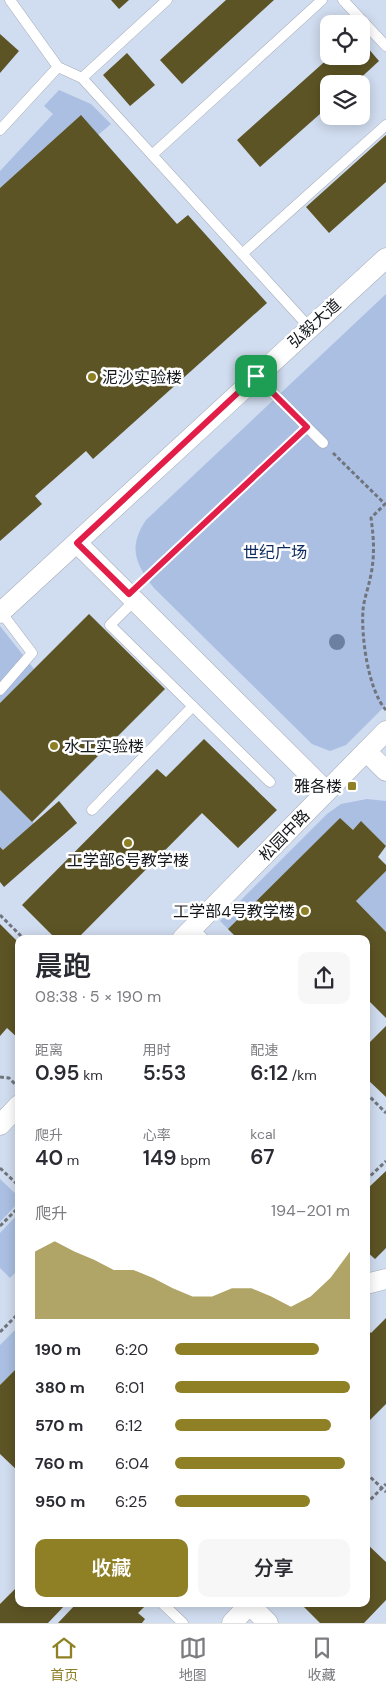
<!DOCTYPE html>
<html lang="zh">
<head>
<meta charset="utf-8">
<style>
	body { margin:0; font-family:"DM Sans","Noto Sans SC",sans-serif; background:#f7f7f7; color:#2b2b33; height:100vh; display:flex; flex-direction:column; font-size:19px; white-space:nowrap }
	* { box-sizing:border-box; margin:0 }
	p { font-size:16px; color:#7c7c81 }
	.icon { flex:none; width:28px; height:28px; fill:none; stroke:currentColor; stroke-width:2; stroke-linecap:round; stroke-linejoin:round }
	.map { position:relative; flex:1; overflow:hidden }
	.panel { position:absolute; left:15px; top:935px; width:355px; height:672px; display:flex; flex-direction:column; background:#fff; border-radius:10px; box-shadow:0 2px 12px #0003 }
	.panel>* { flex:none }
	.fabs { position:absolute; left:320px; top:15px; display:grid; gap:10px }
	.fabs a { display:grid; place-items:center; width:50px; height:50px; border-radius:10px; background:#fff; box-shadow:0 2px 12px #0003; font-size:25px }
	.pin { position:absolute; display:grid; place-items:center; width:42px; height:42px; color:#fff; margin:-21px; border-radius:10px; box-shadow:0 2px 8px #0006 }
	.round { display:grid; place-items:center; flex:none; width:52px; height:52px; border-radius:10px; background:#f7f7f7 }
	.summary { display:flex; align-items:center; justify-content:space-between; height:85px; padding:0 20px }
	h1 { font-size:28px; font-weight:600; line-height:38px }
	.stats { display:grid; grid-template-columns:repeat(3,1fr); gap:8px; height:85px; padding:5px 20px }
	.stats div { display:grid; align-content:center }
	.stats b { font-size:21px; font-weight:600 }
	.stats small { font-size:14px; font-weight:400 }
	.stats p { font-size:14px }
	.chart { height:140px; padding:10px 20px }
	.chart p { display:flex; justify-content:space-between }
	.chart svg { width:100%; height:90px; margin-top:5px; fill:#8f8026; opacity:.7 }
	.cta { display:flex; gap:10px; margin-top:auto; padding:10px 20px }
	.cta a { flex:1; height:58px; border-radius:10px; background:#8f8026; color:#fff; font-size:20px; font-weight:600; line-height:58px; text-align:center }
	.cta a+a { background:#f7f7f7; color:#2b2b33 }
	ul { padding:0 20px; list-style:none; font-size:16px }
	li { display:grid; grid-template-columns:80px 60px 1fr; align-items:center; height:38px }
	li i { height:12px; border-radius:6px; background:#8f8026 }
	.tabs { display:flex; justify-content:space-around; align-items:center; height:70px; border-top:1px solid #e1e1e2; background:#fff; font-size:14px; color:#7c7c81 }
	.tabs a { display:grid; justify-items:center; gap:2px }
	.tabs .current { color:#8f8026 }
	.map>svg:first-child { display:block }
	.built { fill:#d0dcef; fill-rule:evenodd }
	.green { fill:#aabfe2 }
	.building { fill:#5d5425 }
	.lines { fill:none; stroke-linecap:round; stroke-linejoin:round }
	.service-casing { stroke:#a5acb8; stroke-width:11 }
	.minor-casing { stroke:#a5acb8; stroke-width:21 }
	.path { stroke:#70757d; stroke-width:3; stroke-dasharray:4 2.5; stroke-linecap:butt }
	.service { stroke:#fff; stroke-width:10 }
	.minor { stroke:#fff; stroke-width:20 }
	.tree { fill:#6c80a1 }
	.route-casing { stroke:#fff; stroke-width:10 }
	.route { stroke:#e11d48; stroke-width:6 }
	.poi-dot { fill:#8f8026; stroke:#fff; stroke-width:2 }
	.labels { text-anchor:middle; stroke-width:5; stroke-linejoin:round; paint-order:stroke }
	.street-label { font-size:16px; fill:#14171b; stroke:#fff }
	.poi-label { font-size:16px; fill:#14171b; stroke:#fff; text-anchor:start }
	.park-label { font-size:16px; fill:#0d2b5d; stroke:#fff }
</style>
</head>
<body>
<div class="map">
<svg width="386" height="1623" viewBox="0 0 386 1623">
	<rect width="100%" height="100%" fill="#e0e7f4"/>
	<path class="built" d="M0,0H386V1623H0ZM329,24H361V56H329ZM329,84H361V116H329ZM19,939H366V1604H19Z"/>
	<path class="green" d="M59,90L91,104L111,124L98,135L80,116L0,188V171L53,114L44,106Z
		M386,294V705L346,745L330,751L312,744L154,588C135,564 128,547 146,520Z
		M0,626L34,669L0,703Z
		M0,790L34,823L3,850L0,847Z
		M367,799L386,801V846L362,822L353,830L340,818L228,929L220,921L327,814L341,804Z
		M386,871V932L356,901Z
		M0,1179L19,1197V1202L0,1222Z
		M19,1213V1269L10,1278L0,1268V1233Z
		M18,1327L19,1366L0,1385V1345Z"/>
	<path class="building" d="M111,0H129L119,9Z
		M226,0H274L182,84L160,60Z
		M0,34L19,51L0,73Z
		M361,40L379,61L354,84H329V106L260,167L237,140L331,56H361Z
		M127,53L155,85L130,106L103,75Z
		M81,115L177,224L188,215L267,303L93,459L86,451L35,496L42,504L0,541V188Z
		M386,135V182L329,233L306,207Z
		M89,614L165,689L32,822L0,790V703Z
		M204,739L277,810L238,848L202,813L77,939H56L22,905L157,769L166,777Z
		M59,801L77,823L4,887L0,882V847L3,850Z
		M340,818L353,830L361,821L386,846L378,857L386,865V871L356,901L386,932V1018L366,998V939H238L228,929Z
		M0,924L19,943V1039L7,1028L0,1036Z
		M386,1026V1097L366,1078V1070L370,1066L366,1063V1046Z
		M386,1171V1248L375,1259L366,1251V1190Z
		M386,1318V1404L366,1424V1328L371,1333Z
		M19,1366V1472L0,1454V1385Z
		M366,1543L386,1562V1600L364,1623H320L301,1604H366Z
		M19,1585V1604H66L48,1623H0V1604Z
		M76,1604H147L138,1613L145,1619L142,1623H58Z"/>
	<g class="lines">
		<defs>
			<path id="service" d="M10,0L58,67L82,78L309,327
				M343,0L386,46
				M82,78L167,0
				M0,130L58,67
				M152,155L322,0
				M242,254L386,125
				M256,376L323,443
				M135,600L110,625L270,782
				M0,690L32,653L1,612
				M92,810L193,706
				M193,928L204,939
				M163,1604L183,1623"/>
			<path id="minor" d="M77,543L326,791
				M0,613L386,258
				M366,751L386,771
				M182,939L386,731
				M0,1125L19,1105
				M366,1284L386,1279
				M249,1604L268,1623
				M232,1623L250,1604"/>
		</defs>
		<use href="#service" class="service-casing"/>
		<use href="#minor" class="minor-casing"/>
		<path class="path" d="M333,453L386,505
			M143,580L296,437
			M386,710C368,690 361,636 363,610C364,599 368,589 370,579C375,558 374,539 371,518L386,503
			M0,915L24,939
			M47,939L51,935
			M0,1077L9,1078L16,1085
			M366,1093L386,1113
			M0,1168L19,1186
			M366,1180L386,1161
			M0,1226L19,1207
			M0,1332L19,1313
			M366,1473L386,1492
			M366,1504L386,1484"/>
		<use href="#service" class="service"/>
		<use href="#minor" class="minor"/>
	</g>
	<circle class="tree" cx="337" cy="642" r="8"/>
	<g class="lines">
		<defs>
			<path id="route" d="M256,376L307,427L129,594L77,543Z"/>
		</defs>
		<use href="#route" class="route-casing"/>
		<use href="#route" class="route"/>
	</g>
	<g class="poi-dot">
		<circle cx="92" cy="377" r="5"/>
		<circle cx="54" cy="746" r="5"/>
		<rect x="347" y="781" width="10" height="10" rx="2.5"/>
		<circle cx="128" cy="843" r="5"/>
		<circle cx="305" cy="911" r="5"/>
	</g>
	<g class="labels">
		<g class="street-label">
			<text transform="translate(314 323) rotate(-42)" y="6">弘毅大道</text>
			<text transform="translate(284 835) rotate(-46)" y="6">松园中路</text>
		</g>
		<g class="poi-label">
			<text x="102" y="383">泥沙实验楼</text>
			<text x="64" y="752">水工实验楼</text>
			<text x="342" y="792" text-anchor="end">雅各楼</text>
			<text x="128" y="866" text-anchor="middle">工学部6号教学楼</text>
			<text x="295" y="917" text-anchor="end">工学部4号教学楼</text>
		</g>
		<g class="park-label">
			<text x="275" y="558">世纪广场</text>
		</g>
	</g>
</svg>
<div class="fabs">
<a><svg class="icon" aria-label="locate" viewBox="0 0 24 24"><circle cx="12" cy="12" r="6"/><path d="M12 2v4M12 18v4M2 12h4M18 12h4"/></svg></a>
<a><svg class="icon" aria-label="layers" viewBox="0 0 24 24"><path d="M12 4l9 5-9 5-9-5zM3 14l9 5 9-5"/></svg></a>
</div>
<div class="pin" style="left:256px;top:376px;background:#1e9e55"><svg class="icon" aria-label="arrive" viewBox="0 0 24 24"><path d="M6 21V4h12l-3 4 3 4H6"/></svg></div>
<section class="panel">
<div class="summary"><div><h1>晨跑</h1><p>08:38 · 5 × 190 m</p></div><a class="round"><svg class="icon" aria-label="share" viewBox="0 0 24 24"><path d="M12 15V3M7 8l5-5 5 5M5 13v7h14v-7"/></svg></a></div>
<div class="stats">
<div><p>距离</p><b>0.95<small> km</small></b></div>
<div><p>用时</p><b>5:53</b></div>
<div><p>配速</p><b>6:12<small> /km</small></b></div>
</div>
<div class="stats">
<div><p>爬升</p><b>40<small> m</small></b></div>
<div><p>心率</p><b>149<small> bpm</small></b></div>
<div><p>kcal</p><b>67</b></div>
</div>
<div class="chart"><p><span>爬升</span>194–201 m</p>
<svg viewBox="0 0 160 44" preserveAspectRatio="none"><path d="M0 44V11L10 6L20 11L30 15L40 20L50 20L60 24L70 29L80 33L90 33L100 29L110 29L120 33L130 38L140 33L150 24L160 11V44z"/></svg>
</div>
<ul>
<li><b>190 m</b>6:20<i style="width:82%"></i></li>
<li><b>380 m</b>6:01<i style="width:100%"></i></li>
<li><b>570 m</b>6:12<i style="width:89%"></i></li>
<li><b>760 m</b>6:04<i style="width:97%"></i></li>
<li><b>950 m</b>6:25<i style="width:77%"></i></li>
</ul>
<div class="cta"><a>收藏</a><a>分享</a></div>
</section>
</div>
<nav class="tabs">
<a class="current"><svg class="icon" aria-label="home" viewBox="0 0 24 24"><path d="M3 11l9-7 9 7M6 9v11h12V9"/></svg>首页</a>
<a><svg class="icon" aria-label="map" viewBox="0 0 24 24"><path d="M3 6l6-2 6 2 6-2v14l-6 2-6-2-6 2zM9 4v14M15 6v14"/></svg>地图</a>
<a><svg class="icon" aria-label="saved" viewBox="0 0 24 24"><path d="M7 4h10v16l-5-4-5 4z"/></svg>收藏</a>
</nav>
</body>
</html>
